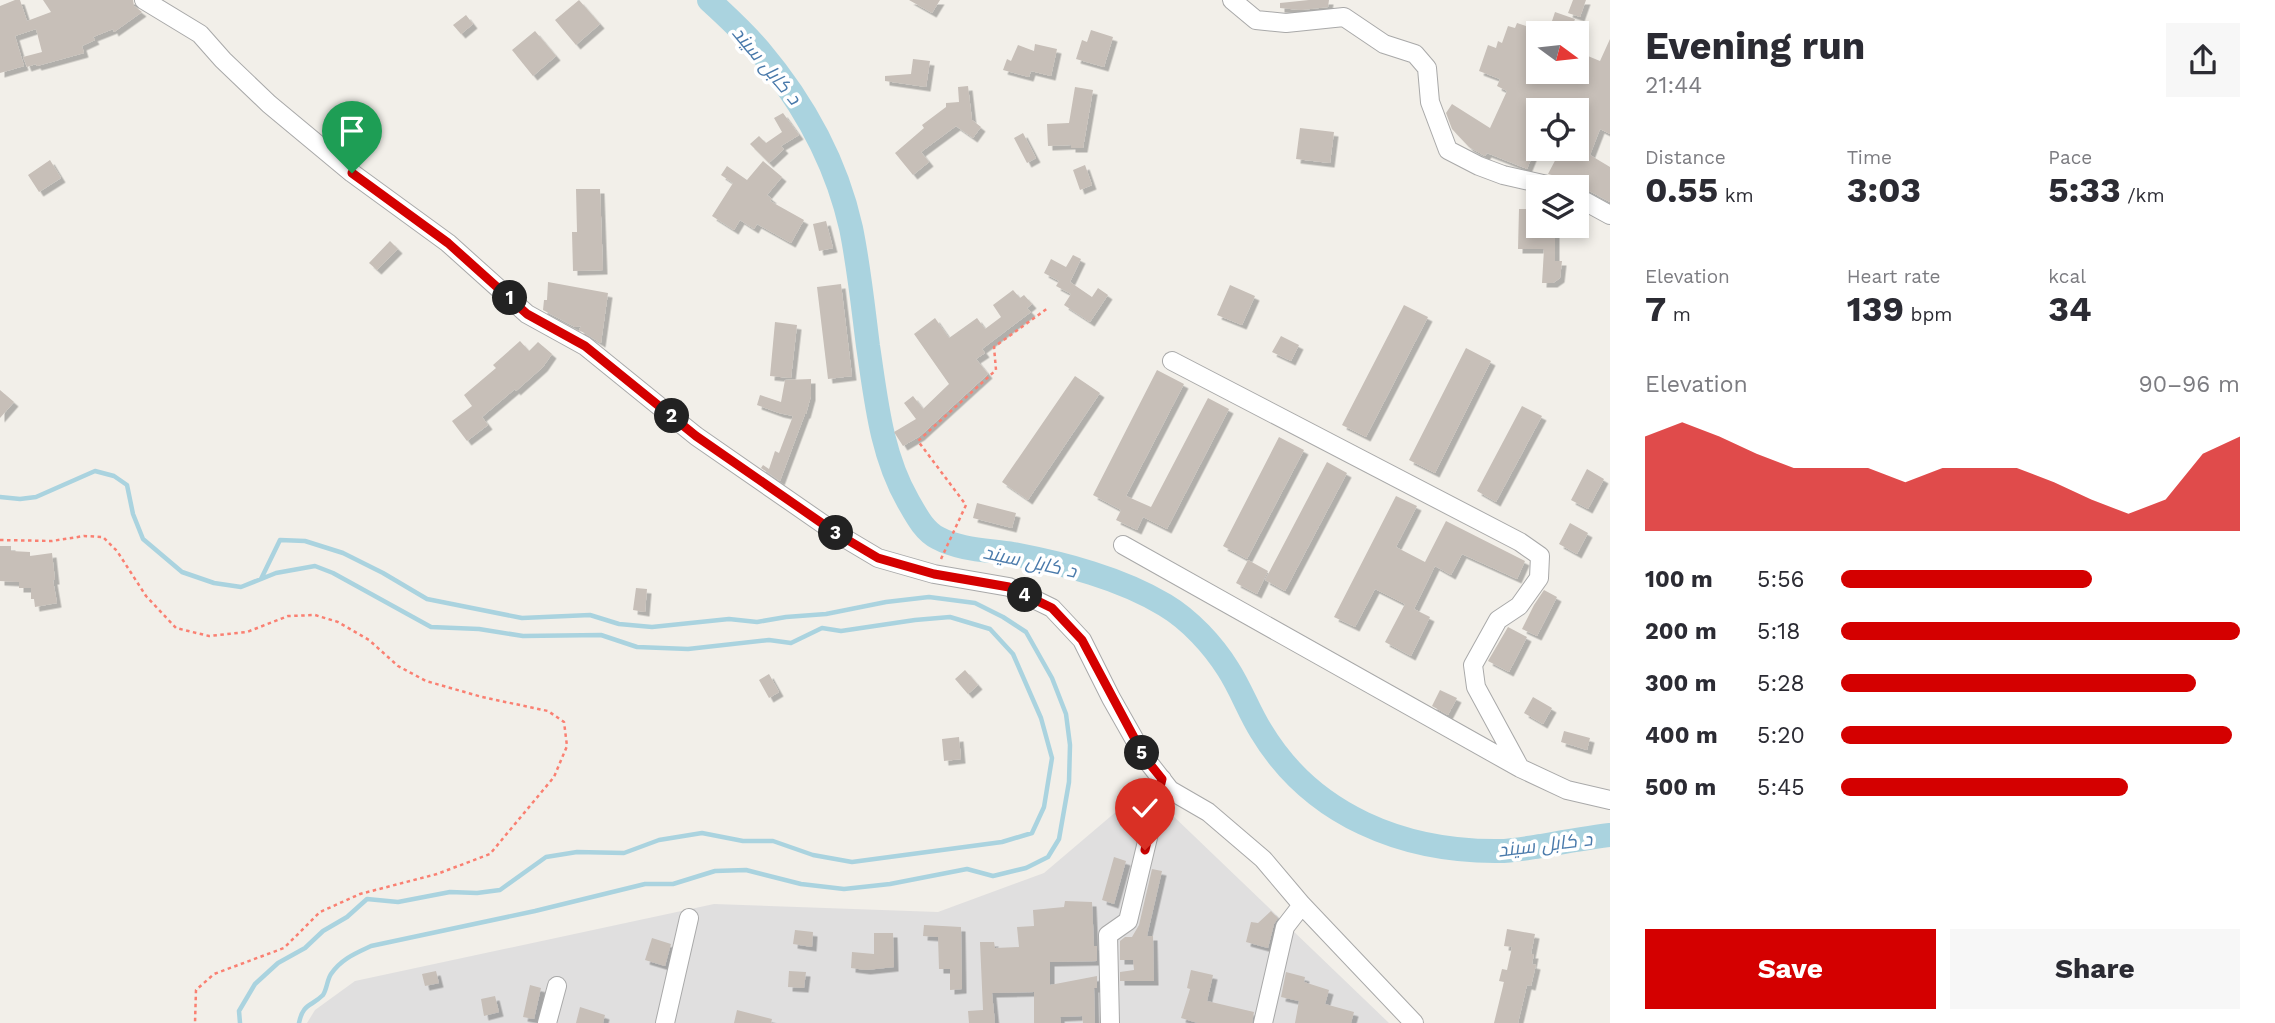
<!DOCTYPE html>
<html lang="en">
<head>
<meta charset="utf-8">
<style>
	body { margin:0; font-family:"Work Sans",Cairo,sans-serif; background:#f7f7f7; color:#2b2b33; height:100vh; display:flex; flex-direction:column; font-size:26px; white-space:nowrap }
	* { box-sizing:border-box; margin:0 }
	p { font-size:23px; color:#7c7c81 }
	.icon { flex:none; width:38px; height:38px; fill:none; stroke:currentColor; stroke-width:2; stroke-linecap:round; stroke-linejoin:round }
	.map { position:relative; flex:1; overflow:hidden }
	.side { display:flex; flex-direction:column; background:#fff; width:665px }
	.side>* { flex:none }
	.needle { width:46px; rotate:105deg }
	.fabs { position:absolute; left:1526px; top:21px; display:grid; gap:14px }
	.fabs a { display:grid; place-items:center; width:63px; height:63px; border-radius:0px; background:#fff; box-shadow:0 4px 10px #0003; font-size:35px }
	.pin { position:absolute; display:grid; place-items:center; width:60px; height:60px; color:#fff; margin:-72px -30px; border-radius:50% 50% 50% 0; rotate:-45deg; box-shadow:0 0 7px #0007 }
	.pin .icon { rotate:45deg }
	.km { position:absolute; width:35px; height:35px; margin:-18px; border-radius:50%; background:#222; color:#fff; font-size:19px; line-height:35px; text-align:center }
	.round { display:grid; place-items:center; flex:none; width:74px; height:74px; border-radius:0px; background:#f7f7f7 }
	.head { display:flex; align-items:center; justify-content:space-between; height:119px; padding:0 35px }
	h1 { font-size:38px; font-weight:700; line-height:52px }
	.metrics { display:grid; grid-template-columns:repeat(3,1fr); gap:10px; height:119px; padding:7px 35px }
	.metrics div { display:grid; align-content:center }
	.metrics b { font-size:35px; font-weight:700 }
	.metrics small { font-size:19px; font-weight:400 }
	.metrics p { font-size:19px }
	.chart { height:196px; padding:14px 35px }
	.chart p { display:flex; justify-content:space-between }
	.chart svg { width:100%; height:126px; margin-top:7px; fill:#d40000; opacity:.7 }
	.cta { display:flex; gap:14px; margin-top:auto; padding:14px 35px }
	.cta a { flex:1; height:80px; border-radius:0px; background:#d40000; color:#fff; font-size:28px; font-weight:700; line-height:80px; text-align:center }
	.cta a+a { background:#f7f7f7; color:#2b2b33 }
	ul { padding:0 35px; list-style:none; font-size:23px }
	li { display:grid; grid-template-columns:112px 84px 1fr; align-items:center; height:52px }
	li i { height:18px; border-radius:9px; background:#d40000 }
	main { display:flex; flex:1; min-height:0 }
	.map>svg:first-child { display:block }
	.residential { fill:#e0dfdf }
	.lines { fill:none; stroke-linecap:round; stroke-linejoin:round }
	.stream { stroke:#aad3df; stroke-width:4.5 }
	.river { stroke:#aad3df; stroke-width:24 }
	.building { fill:#c7bfb8; filter:url(#shadow) }
	.minor-casing { stroke:#a9a9a9; stroke-width:20 }
	.path { stroke:#fa8072; stroke-width:2.5; stroke-dasharray:3.5 3.5; stroke-linecap:butt }
	.minor { stroke:#fff; stroke-width:18 }
	.route-casing { stroke:#fff; stroke-width:14 }
	.route { stroke:#d40000; stroke-width:9 }
	.labels { text-anchor:middle; stroke-width:7; stroke-linejoin:round; paint-order:stroke }
	.water-label { font-size:19px; font-style:italic; fill:#4a7aab; stroke:#fff }
</style>
</head>
<body>
<main>
<div class="map">
<svg width="1610" height="1023" viewBox="0 0 1610 1023">
	<defs>
		<filter id="shadow"><feDropShadow dx="4.5" dy="4.5" stdDeviation="0" flood-color="#0004"/></filter>
	</defs>
	<rect width="100%" height="100%" fill="#f2efe9"/>
	<path class="residential" d="M1144,788L1389,1023H307L315,1010L355,981L714,904L938,912L1044,873Z"/>
	<g class="lines">
		<path class="stream" d="M0,497L20,499L36,497L95,471L114,476L127,485L133,514L143,539L182,572L214,583L241,587L276,573L315,566L333,573L431,627L479,629L523,636L601,635L637,647L688,649L769,640L791,643L822,628L841,631L915,620L950,617L990,629L1013,654L1041,718L1052,758L1044,807L1032,833L1002,842L852,862L813,855L773,841H743L702,833L659,840L624,853L577,852L546,857L500,890L477,893L450,892L398,902L367,899L347,917L323,931L305,948L278,963L255,984L239,1011L240,1023
			M261,579L280,540L305,541L343,553L383,573L427,599L522,618L590,615L619,624L652,627L729,619L757,622L786,617L826,614L886,602L929,597L975,603L1003,617L1026,632L1052,678L1066,714L1070,745L1069,782L1059,839L1048,857L1026,868L993,876L967,869L890,884L844,889L801,884L746,870L715,871L673,884H645L535,911L371,946C356,953 341,959 331,974C327,980 327,989 323,995C311,1007 303,1003 299,1023"/>
		<path class="river" d="M709,0C726,16 744,32 759,50C803,102 836,161 851,228C859,267 863,307 868,346C876,399 881,454 908,501C916,515 924,531 938,538C960,550 989,550 1013,554C1065,564 1120,578 1165,605C1190,620 1213,645 1228,669C1241,689 1249,712 1261,731C1312,816 1404,852 1499,851C1513,851 1527,848 1541,846C1564,842 1587,838 1610,835"/>
	</g>
	<path class="building" d="M15,0H20L27,21L51,12L43,0H133L134,6L142,12L114,32L113,29L93,37L95,40L82,46L84,53L37,66L36,64L27,67L23,57L42,52L36,29L15,36L24,66L0,73V6Z
		M579,0L600,24L576,45L555,20Z
		M909,0H940L932,13Z
		M1309,0H1329L1328,7L1301,10L1280,8V3Z
		M1573,0H1586L1580,17L1568,13Z
		M1555,12L1575,19L1570,33H1555L1559,24L1552,21Z
		M466,15L473,24L461,34L453,25Z
		M1517,23L1529,27L1526,36L1538,41V72H1577L1583,54L1600,61L1610,39V134L1600,129L1590,155L1610,167V202L1582,187L1569,183L1567,186L1563,178L1548,174L1559,153L1562,155L1565,149H1577V110H1538V142L1527,169L1487,153L1485,156L1469,147L1452,129L1446,113L1452,104L1490,128L1507,91L1497,86L1500,79L1479,71L1488,45L1496,48L1498,41L1502,43L1508,26L1515,28Z
		M1091,30L1113,37L1104,67L1076,59L1082,40L1087,42Z
		M535,31L556,56L533,76L512,50Z
		M1035,44L1057,49L1051,76L1031,71L1029,77L1003,70L1007,59L1011,61L1018,45L1034,51Z
		M913,59L930,61L926,87L885,81V76L911,74Z
		M968,86L972,120L981,127L973,138L956,126L921,152L929,162L913,175L895,153L924,128L922,125L946,107V103L959,102L958,87Z
		M1075,87L1093,90L1083,148H1071V145L1048,146L1047,124L1069,123Z
		M783,113L799,135L781,146L784,149L769,163L750,144L759,136L766,143L782,132L774,118Z
		M1300,128L1334,132L1330,163L1296,159Z
		M1023,133L1036,158L1027,163L1014,138Z
		M50,160L61,178L39,192L28,175Z
		M763,161L782,177L767,195L772,199L770,201L804,220L791,243L757,224L754,229L740,220L734,230L712,216L733,183L721,175L727,166L747,180Z
		M1085,165L1092,185L1080,190L1073,170Z
		M576,189H600L603,270L573,271L572,232H577Z
		M1519,209H1538V226H1555V261H1562L1560,278L1553,283H1542L1544,249H1518Z
		M826,221L833,248L819,251L813,224Z
		M390,241L398,249L377,270L369,263Z
		M1073,255L1081,259L1070,282L1092,297L1098,288L1108,295L1090,322L1064,305L1071,294L1056,286L1059,281L1044,273L1051,259L1066,267Z
		M548,282L608,293L601,343L579,330L581,326L575,327L543,310L544,300H547Z
		M841,284L852,376L828,379L817,287Z
		M1230,285L1255,296L1242,325L1217,315Z
		M1013,290L1020,298L1024,295L1032,304L1027,308L1031,312L982,349L985,353L976,359L988,374L920,436L903,446L894,432L916,419L904,403L913,396L923,409L949,384L914,334L935,318L949,338L977,318L985,329L1001,317L993,305Z
		M1404,305L1428,317L1366,437L1342,425Z
		M775,322L797,325L791,378L770,376Z
		M1281,336L1299,345L1291,361L1272,352Z
		M520,341L529,351L538,342L552,354L543,367L516,391L515,389L482,417L488,425L467,441L452,421L472,406L464,395L496,368L493,365Z
		M1466,348L1491,361L1435,473L1409,460Z
		M1157,370L1184,384L1126,496L1151,507L1208,398L1229,409L1167,529L1143,517L1137,530L1116,520L1121,510L1093,495Z
		M1075,376L1100,393L1028,500L1002,482Z
		M811,379V396L806,414H805L780,481L761,468L763,465L769,469L775,451L779,453L793,416L779,413L757,405L760,395L781,402L785,380Z
		M0,390L14,402L0,418Z
		M1522,406L1542,416L1496,502L1477,491Z
		M1279,437L1304,450L1247,559L1223,546Z
		M1327,462L1347,473L1285,591L1265,580Z
		M1587,469L1604,479L1588,509L1571,500Z
		M1396,496L1417,506L1396,547L1425,562L1446,521L1525,561L1517,579L1462,554L1451,575L1435,566L1414,609L1430,617L1411,656L1385,642L1405,604L1375,589L1355,627L1334,617Z
		M977,503L1016,513L1012,528L973,518Z
		M1570,523L1588,533L1577,554L1559,544Z
		M0,546H11V551L30,552V556L52,553L55,580H53L57,603L35,607L34,599H31V588H19V582L0,581Z
		M1248,560L1268,571L1257,594L1236,583Z
		M636,588L647,589L645,612L633,610Z
		M1544,590L1557,597L1537,636L1522,629L1534,605Z
		M1508,627L1527,637L1509,672L1488,661Z
		M965,670L978,685L968,694L955,679Z
		M769,674L779,692L769,698L759,680Z
		M1440,690L1457,698L1448,715L1432,706Z
		M1533,697L1552,708L1543,724L1524,713Z
		M1564,731L1590,738L1587,750L1561,742Z
		M959,737L961,759L944,761L942,739Z
		M1114,857L1126,861L1114,904L1102,900Z
		M1152,869L1162,871L1147,936H1153L1154,981H1120V972L1134,970L1133,960H1120V941L1125,937H1132L1139,925Z
		M1065,901L1092,902L1094,946H1097V961L1050,962V985L1097,976V988H1094L1095,1023H1083L1082,1016L1060,1017L1061,1023H1034V992L992,993L995,1023H969L968,1011L983,1010L980,942H994L995,948L1019,947L1017,927L1034,926L1033,910L1064,907Z
		M1271,911L1278,918L1274,924L1268,948L1246,942L1251,922L1258,923Z
		M924,925L961,927L962,989L950,990V969H939L938,937L923,936Z
		M1507,929L1535,934L1531,954H1534L1532,964L1536,965L1531,986L1527,985L1518,1023H1494L1504,982L1499,981L1502,969L1507,970L1512,947L1504,946Z
		M795,930L813,932L812,947L793,944Z
		M874,933H893L894,967L866,970L851,968L852,952L874,954Z
		M652,938L671,944L665,966L645,960Z
		M1191,970L1213,975L1207,1001L1254,1012L1252,1023H1198L1181,1018L1190,989L1187,988Z
		M436,971L439,983L425,986L422,974Z
		M789,971L806,972L804,988L788,987Z
		M1286,972L1305,977L1304,982L1329,990L1325,1004L1354,1012L1351,1023H1295L1299,1001L1281,997Z
		M530,985L541,988L534,1019L523,1017Z
		M495,996L499,1012L484,1016L481,999Z
		M580,1007L605,1015L603,1023H576Z
		M737,1010L772,1019L771,1023H734Z"/>
	<g class="lines">
		<defs>
			<path id="minor" d="M144,0L200,34L223,60L269,104L352,173L448,243L527,314L585,346L696,436L836,533L878,558L934,574L1009,587L1052,608L1082,640L1111,698L1145,758L1170,790L1208,812L1263,859L1302,905L1414,1023
				M1232,0L1256,20L1286,23L1344,17L1384,44L1415,54L1427,68L1430,102L1448,150L1479,166L1503,175L1556,187
				M1577,197L1610,215
				M1172,361L1520,542L1540,556L1539,578L1519,606L1498,620L1473,665L1476,687L1520,768
				M1123,545L1520,768L1567,790L1610,800
				M547,1023L557,986
				M665,1023L689,918
				M1110,1023L1108,935L1128,921L1162,779
				M1263,1023L1285,927L1302,905"/>
		</defs>
		<use href="#minor" class="minor-casing"/>
		<path class="path" d="M0,540L52,541L84,536L103,537L117,551L146,596L176,628L209,636L247,632L288,616L315,615L338,622L369,640L398,666L426,681L482,697L548,711L564,722L567,746L554,777L490,854L437,874L360,894L320,912L284,948L214,974L196,990L195,1023
			M941,559L966,505L918,441L996,370L994,347L1048,308"/>
		<use href="#minor" class="minor"/>
	</g>
	<g class="lines">
		<defs>
			<path id="route" d="M352,173L448,243L527,314L585,346L696,436L836,533L878,558L934,574L1009,587L1052,608L1082,640L1145,758L1162,779L1145,850"/>
		</defs>
		<use href="#route" class="route-casing"/>
		<use href="#route" class="route"/>
	</g>
	<g class="labels">
		<g class="water-label">
			<text transform="translate(767 65) rotate(50)" y="7">د کابل سيند</text>
			<text transform="translate(1030 561) rotate(12)" y="7">د کابل سيند</text>
			<text transform="translate(1545 844) rotate(-7)" y="7">د کابل سيند</text>
		</g>
	</g>
</svg>
<div class="fabs">
<a><svg class="needle" viewBox="-14 -14 28 28"><path d="M0-13l5 13h-10z" fill="#e53935"/><path d="M0 13l5-13h-10z" fill="#7c7c81"/></svg></a>
<a><svg class="icon" aria-label="locate" viewBox="0 0 24 24"><circle cx="12" cy="12" r="6"/><path d="M12 2v4M12 18v4M2 12h4M18 12h4"/></svg></a>
<a><svg class="icon" aria-label="layers" viewBox="0 0 24 24"><path d="M12 4l9 5-9 5-9-5zM3 14l9 5 9-5"/></svg></a>
</div>
<div class="pin" style="left:352px;top:173px;background:#1e9e55"><svg class="icon" aria-label="arrive" viewBox="0 0 24 24"><path d="M6 21V4h12l-3 4 3 4H6"/></svg></div>
<div class="pin" style="left:1145px;top:850px;background:#d93025"><svg class="icon" aria-label="check" viewBox="0 0 24 24"><path d="M5 12l5 5 9-10"/></svg></div>
<b class="km" style="left:510px;top:298px">1</b>
<b class="km" style="left:672px;top:416px">2</b>
<b class="km" style="left:836px;top:533px">3</b>
<b class="km" style="left:1025px;top:595px">4</b>
<b class="km" style="left:1142px;top:753px">5</b>
</div>
<section class="side">
<div class="head"><div><h1>Evening run</h1><p>21:44</p></div><a class="round"><svg class="icon" aria-label="share" viewBox="0 0 24 24"><path d="M12 15V3M7 8l5-5 5 5M5 13v7h14v-7"/></svg></a></div>
<div class="metrics">
<div><p>Distance</p><b>0.55<small> km</small></b></div>
<div><p>Time</p><b>3:03</b></div>
<div><p>Pace</p><b>5:33<small> /km</small></b></div>
</div>
<div class="metrics">
<div><p>Elevation</p><b>7<small> m</small></b></div>
<div><p>Heart rate</p><b>139<small> bpm</small></b></div>
<div><p>kcal</p><b>34</b></div>
</div>
<div class="chart"><p><span>Elevation</span>90–96 m</p>
<svg viewBox="0 0 160 44" preserveAspectRatio="none"><path d="M0 44V11L10 6L20 11L30 17L40 22L50 22L60 22L70 27L80 22L90 22L100 22L110 27L120 33L130 38L140 33L150 17L160 11V44z"/></svg>
</div>
<ul>
<li><b>100 m</b>5:56<i style="width:63%"></i></li>
<li><b>200 m</b>5:18<i style="width:100%"></i></li>
<li><b>300 m</b>5:28<i style="width:89%"></i></li>
<li><b>400 m</b>5:20<i style="width:98%"></i></li>
<li><b>500 m</b>5:45<i style="width:72%"></i></li>
</ul>
<div class="cta"><a>Save</a><a>Share</a></div>
</section>
</main>
</body>
</html>
